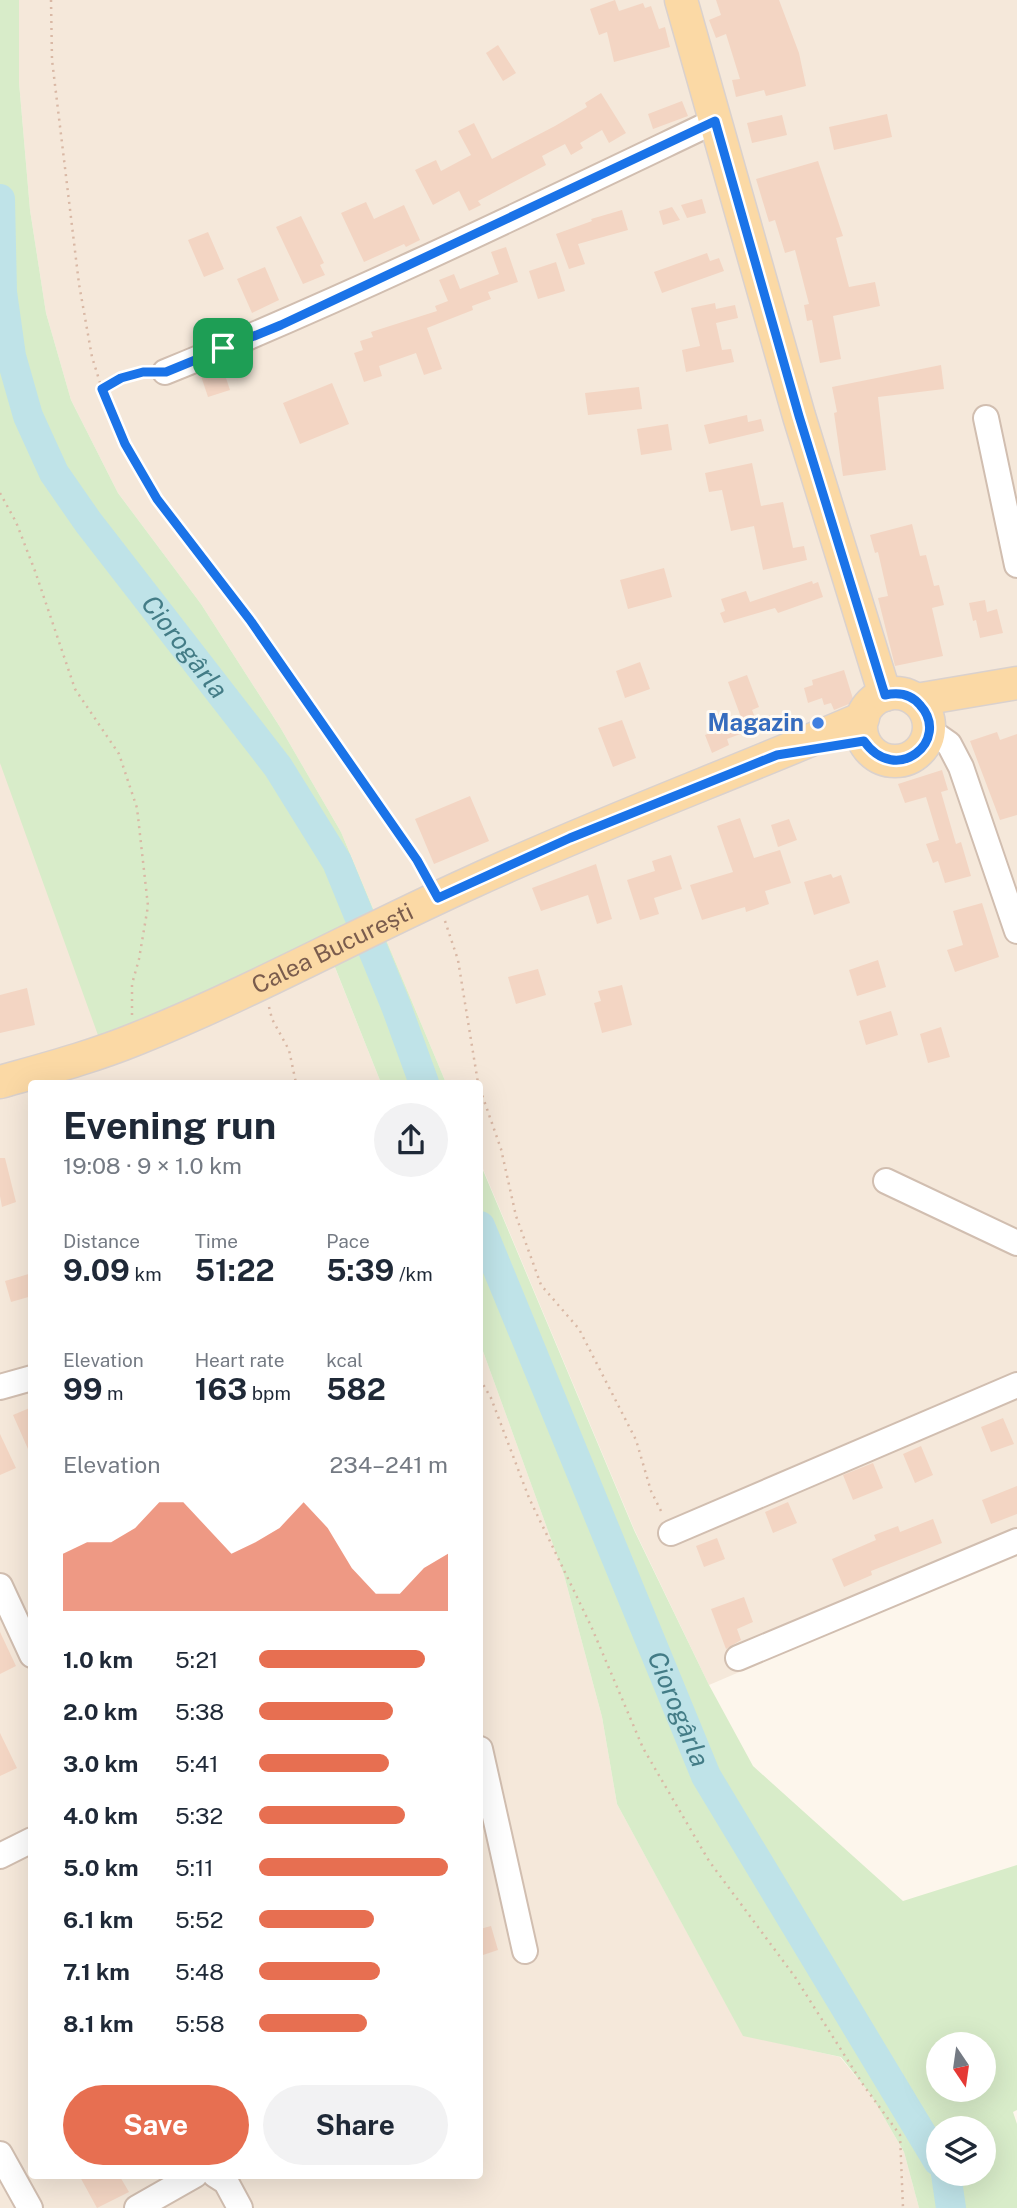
<!DOCTYPE html>
<html lang="en">
<head>
<meta charset="utf-8">
<style>
	body { margin:0; font-family:"Public Sans",sans-serif; background:#f2f2f3; color:#1f2937; height:100vh; display:flex; flex-direction:column; font-size:26px; white-space:nowrap }
	* { box-sizing:border-box; margin:0 }
	p { font-size:23px; color:#747a83 }
	.icon { flex:none; width:38px; height:38px; fill:none; stroke:currentColor; stroke-width:2; stroke-linecap:round; stroke-linejoin:round }
	.map { position:relative; flex:1; overflow:hidden }
	.sheet { position:absolute; left:28px; top:1080px; width:455px; height:1099px; display:flex; flex-direction:column; background:#fff; border-radius:7px; box-shadow:0 7px 28px #0002 }
	.sheet>* { flex:none }
	.needle { width:46px; rotate:167deg }
	.buttons { position:absolute; left:926px; top:2032px; display:grid; gap:14px }
	.buttons a { display:grid; place-items:center; width:70px; height:70px; border-radius:50%; background:#fff; box-shadow:0 7px 28px #0002; font-size:35px }
	.pin { position:absolute; display:grid; place-items:center; width:60px; height:60px; color:#fff; margin:-30px; border-radius:14px; box-shadow:0 4px 10px #0006 }
	.round { display:grid; place-items:center; flex:none; width:74px; height:74px; border-radius:37px; background:#f2f2f3 }
	.head { display:flex; align-items:center; justify-content:space-between; height:119px; padding:0 35px }
	h1 { font-size:38px; font-weight:700; line-height:52px }
	.figures { display:grid; grid-template-columns:repeat(3,1fr); gap:10px; height:119px; padding:7px 35px }
	.figures div { display:grid; align-content:center }
	.figures b { font-size:30px; font-weight:700 }
	.figures small { font-size:19px; font-weight:400 }
	.figures p { font-size:19px }
	.chart { height:196px; padding:14px 35px }
	.chart p { display:flex; justify-content:space-between }
	.chart svg { width:100%; height:126px; margin-top:7px; fill:#e76f51; opacity:.7 }
	.action { display:flex; gap:14px; margin-top:auto; padding:14px 35px }
	.action a { flex:1; height:80px; border-radius:42px; background:#e76f51; color:#fff; font-size:28px; font-weight:700; line-height:80px; text-align:center }
	.action a+a { background:#f2f2f3; color:#1f2937 }
	ul { padding:0 35px; list-style:none; font-size:23px }
	li { display:grid; grid-template-columns:112px 84px 1fr; align-items:center; height:52px }
	li i { height:18px; border-radius:9px; background:#e76f51 }
	.map>svg:first-child { display:block }
	.residential { fill:#f5e8da }
	.green { fill:#d8ecc9; fill-rule:evenodd }
	.lines { fill:none; stroke-linecap:round; stroke-linejoin:round }
	.river { stroke:#bfe3e8; stroke-width:30 }
	.building { fill:#f3d5c3 }
	.minor-casing { stroke:#d1beb0; stroke-width:28 }
	.major-casing { stroke:#dad1cd; stroke-width:35 }
	.path { stroke:#d9b8a5; stroke-width:2.5; stroke-dasharray:2 5; stroke-linecap:butt }
	.minor { stroke:#fff; stroke-width:24 }
	.major { stroke:#fbd9a5; stroke-width:32 }
	.route-casing { stroke:#fff; stroke-width:14 }
	.route { stroke:#1a73e8; stroke-width:9 }
	.shop-dot { fill:#3f7fe0; stroke:#fffaf3; stroke-width:2.5 }
	.labels { text-anchor:middle; stroke-width:6; stroke-linejoin:round; paint-order:stroke }
	.shop-label { font-size:24px; font-weight:bold; fill:#366cbe; stroke:#fffaf3; text-anchor:end }
	.street-label { font-size:24px; fill:#7a5c4d; stroke:#fffaf3 }
	.water-label { font-size:26px; font-style:italic; fill:#437c86; stroke:#fffaf3 }
</style>
</head>
<body>
<div class="map">
<svg width="1017" height="2208" viewBox="0 0 1017 2208">
	<rect width="100%" height="100%" fill="#fdf6ec"/>
	<path class="residential" d="M19,0H1017V1553L709,1685L634,1529L480,1162V1083H446L341,832L280,727L201,604L118,493L71,400L46,313L30,210L19,82Z
		M0,440L55,552L120,629L289,852L381,1083H32V2175H480V1343L564,1575L602,1717L617,1804L743,2035L840,2057L871,2095L904,2152L919,2208H0Z"/>
	<path class="green" d="M0,0H19V82L30,210L46,313L71,400L118,493L201,604L280,727L341,832L446,1083H381L323,937L211,993L99,1038L0,763Z
		M480,1163L634,1530L709,1685L753,1766L903,1901L1017,1865V2110L1013,2112L1017,2124V2208H919L904,2152L871,2095L841,2057L743,2036L617,1804L602,1717L564,1575L480,1343ZM984,2044V2090H938V2044ZM984,2128V2174H938V2128Z"/>
	<g class="lines">
		<g class="river">
			<path id="s1" d="M0,199L2,292L11,356L28,416L54,473L88,522L278,767L337,862L396,1006L424,1083"/>
			<path id="s2" d="M480,1226L706,1776L938,2161"/>
			<path d="M946,2174L951,2208"/>
		</g>
	</g>
	<path class="building" d="M615,0L619,11L643,3L645,8L651,6L659,29L665,27L670,47L614,62L607,32L599,35L590,9Z
		M716,0H779L799,53L806,86L766,96L764,90L736,97L732,80L740,79L726,34L716,38L709,20L721,15Z
		M498,45L516,73L503,81L486,53Z
		M601,93L626,133L609,143L602,130L580,143L583,148L571,155L565,144L542,156L546,165L478,201L481,205L469,211L459,191L433,205L415,170L436,160L441,171L471,155L458,131L474,123L492,159L555,126L587,107L585,103Z
		M682,101L688,116L653,129L648,114Z
		M887,114L892,137L834,150L829,127Z
		M782,115L787,135L752,143L747,123Z
		M818,161L843,236L836,238L849,287L875,282L880,306L833,316L841,359L820,363L812,320L807,321L804,305L809,304L795,250L785,253L775,220L769,222L756,179Z
		M702,199L706,213L687,218L681,205Z
		M366,202L374,219L404,205L420,240L406,247L404,244L364,262L341,213Z
		M672,207L680,220L663,225L659,211Z
		M622,210L628,230L578,244L585,264L569,269L556,234L592,221L591,219Z
		M301,216L324,263L320,265L325,275L303,284L276,227Z
		M208,232L224,269L204,277L188,240Z
		M506,247L518,282L488,292L491,299L472,306L473,310L427,328L442,369L424,375L416,353L379,366L382,376L364,382L354,353L363,350L360,341L373,337L371,332L437,311L435,306L448,301L439,280L454,274L460,289L499,274L491,252Z
		M707,253L710,261L719,258L724,271L662,293L654,272Z
		M556,262L565,291L538,299L529,271Z
		M265,267L279,300L252,313L237,279Z
		M715,303L716,309L735,305L738,318L716,323L722,350L731,349L734,362L686,372L682,350L700,346L691,308Z
		M941,365L944,389L878,397L886,470L843,476L834,413L837,412L832,387Z
		M223,369L230,390L208,397L201,376Z
		M332,383L349,424L300,444L283,403Z
		M639,387L642,409L588,415L585,393Z
		M747,415L748,422L761,419L764,431L709,444L704,425Z
		M668,424L672,450L641,455L637,429Z
		M752,463L761,506L783,502L793,548L804,546L807,560L763,570L754,526L731,531L722,490L709,492L705,473Z
		M912,524L920,556L926,555L934,586L939,585L944,605L932,608L943,656L895,666L878,598L888,596L878,552L875,553L870,535Z
		M664,568L672,597L628,609L620,580Z
		M812,581L813,584L818,582L823,597L778,613L775,608L724,623L720,613L725,611L721,599L746,591L750,602Z
		M985,600L987,612L997,609L1003,633L980,638L976,620L973,621L969,603Z
		M640,662L650,689L625,698L616,671Z
		M844,670L854,702L834,710L831,703L824,705L822,698L808,703L804,688L813,685L812,680Z
		M747,675L759,707L752,710L759,727L727,739L729,745L712,753L705,735L742,720L728,682Z
		M622,720L636,758L613,767L598,728Z
		M997,732L1000,740L1017,734V815L1000,820L970,741Z
		M942,770L948,790L941,792L956,844L961,842L971,876L945,883L938,861L933,863L926,844L939,840L926,797L905,803L898,784Z
		M470,796L489,841L434,864L415,819Z
		M740,818L754,858L780,850L791,883L765,891L769,904L746,912L745,907L702,920L690,885L733,872L717,826Z
		M789,819L797,840L778,847L771,825Z
		M671,855L682,889L654,898L659,914L640,920L627,880L655,871L652,861Z
		M596,864L612,919L597,924L588,895L541,911L532,888Z
		M831,874L833,878L841,875L850,903L814,915L804,882Z
		M982,903L999,957L955,972L947,950L963,945L953,911Z
		M878,960L886,987L857,996L849,970Z
		M538,969L546,995L516,1004L508,977Z
		M622,985L632,1025L602,1033L594,1003L601,1001L598,991Z
		M27,988L35,1025L0,1033V995Z
		M891,1011L898,1035L866,1045L859,1021Z
		M941,1027L950,1057L928,1063L920,1034Z
		M0,1158H5L16,1202L2,1207L0,1196Z
		M32,1273V1296L11,1302L5,1281Z
		M32,1407V1458L13,1415Z
		M1003,1418L1014,1444L991,1452L981,1427Z
		M0,1434L16,1468L0,1475Z
		M921,1446L933,1475L915,1483L903,1454Z
		M873,1463L883,1488L853,1500L843,1475Z
		M1017,1486V1514L991,1524L982,1500Z
		M788,1502L797,1523L773,1533L765,1512Z
		M933,1519L942,1543L871,1571L872,1575L844,1587L832,1559L876,1540L874,1535L898,1526L900,1532Z
		M717,1538L725,1559L704,1567L696,1546Z
		M744,1597L753,1622L737,1629L741,1640L726,1649L711,1609Z
		M0,1632L16,1666L0,1674Z
		M0,1733L17,1768L0,1776Z
		M491,1926L498,1950L480,1956V1929Z
		M79,2175H119L129,2192L97,2208Z"/>
	<g class="lines">
		<defs>
			<path id="minor" d="M165,372C352,296 533,208 715,121
				M986,418L1017,565
				M929,730L949,744L961,767L1017,931
				M886,1181L1017,1243
				M0,1387L32,1378
				M671,1533L1017,1385
				M0,1586L32,1655
				M738,1658L1017,1541
				M480,1749L525,1951
				M0,1856L32,1840
				M0,2154L30,2208
				M215,2175L226,2182L240,2208
				M137,2208L195,2175"/>
			<g id="major">
				<path d="M681,0L799,416L885,695"/>
				<circle cx="895" cy="727" r="34"/>
				<path d="M916,700L1017,683"/>
				<path id="s3" d="M0,1082C46,1069 92,1057 136,1039C251,993 359,933 472,882C600,823 733,774 863,718"/>
			</g>
		</defs>
		<use href="#minor" class="minor-casing"/>
		<use href="#major" class="major-casing"/>
		<path class="path" d="M51,0L52,60L79,284L92,357L102,389L125,444L157,499L250,620L427,876
			M102,389L121,378L144,372
			M0,493L16,522L35,571L75,689L119,754L137,808L148,906L139,959L132,984V1016
			M445,921L458,960L478,1083
			M269,1007L272,1019L289,1050L296,1083
			M480,1089L501,1149L516,1216L541,1285L579,1329L636,1440L651,1491L663,1515
			M480,1379L491,1398L529,1498L591,1626L643,1748L709,1861L795,1977L864,2086L900,2135L903,2208"/>
		<use href="#minor" class="minor"/>
		<use href="#major" class="major"/>
	</g>
	<g class="lines">
		<defs>
			<path id="route" d="M715,121L799,416L885,695C898,692 911,694 920,705C952,740 896,787 864,741L777,755L570,838L438,898L417,860L250,620L157,499L125,444L102,389L121,378L143,372H166L281,325Z"/>
		</defs>
		<use href="#route" class="route-casing"/>
		<use href="#route" class="route"/>
	</g>
	<circle class="shop-dot" cx="818" cy="723" r="7"/>
	<g class="labels">
		<g class="shop-label">
			<text x="804" y="731">Magazin</text>
		</g>
		<g class="street-label">
			<text dy="8" stroke="none"><textPath href="#s3" startOffset="359">Calea București</textPath></text>
		</g>
		<g class="water-label">
			<text dy="9" stroke="none"><textPath href="#s1" startOffset="500">Ciorogârla</textPath></text>
			<text dy="9" stroke="none"><textPath href="#s2" startOffset="522">Ciorogârla</textPath></text>
		</g>
	</g>
</svg>
<div class="buttons">
<a><svg class="needle" viewBox="-14 -14 28 28"><path d="M0-13l5 13h-10z" fill="#e53935"/><path d="M0 13l5-13h-10z" fill="#747a83"/></svg></a>
<a><svg class="icon" aria-label="layers" viewBox="0 0 24 24"><path d="M12 4l9 5-9 5-9-5zM3 14l9 5 9-5"/></svg></a>
</div>
<div class="pin" style="left:223px;top:348px;background:#1e9e55"><svg class="icon" aria-label="arrive" viewBox="0 0 24 24"><path d="M6 21V4h12l-3 4 3 4H6"/></svg></div>
<section class="sheet">
<div class="head"><div><h1>Evening run</h1><p>19:08 · 9 × 1.0 km</p></div><a class="round"><svg class="icon" aria-label="share" viewBox="0 0 24 24"><path d="M12 15V3M7 8l5-5 5 5M5 13v7h14v-7"/></svg></a></div>
<div class="figures">
<div><p>Distance</p><b>9.09<small> km</small></b></div>
<div><p>Time</p><b>51:22</b></div>
<div><p>Pace</p><b>5:39<small> /km</small></b></div>
</div>
<div class="figures">
<div><p>Elevation</p><b>99<small> m</small></b></div>
<div><p>Heart rate</p><b>163<small> bpm</small></b></div>
<div><p>kcal</p><b>582</b></div>
</div>
<div class="chart"><p><span>Elevation</span>234–241 m</p>
<svg viewBox="0 0 160 44" preserveAspectRatio="none"><path d="M0 44V24L10 20L20 20L30 15L40 6L50 6L60 15L70 24L80 20L90 15L100 6L110 15L120 29L130 38L140 38L150 29L160 24V44z"/></svg>
</div>
<ul>
<li><b>1.0 km</b>5:21<i style="width:88%"></i></li>
<li><b>2.0 km</b>5:38<i style="width:71%"></i></li>
<li><b>3.0 km</b>5:41<i style="width:69%"></i></li>
<li><b>4.0 km</b>5:32<i style="width:77%"></i></li>
<li><b>5.0 km</b>5:11<i style="width:100%"></i></li>
<li><b>6.1 km</b>5:52<i style="width:61%"></i></li>
<li><b>7.1 km</b>5:48<i style="width:64%"></i></li>
<li><b>8.1 km</b>5:58<i style="width:57%"></i></li>
</ul>
<div class="action"><a>Save</a><a>Share</a></div>
</section>
</div>
</body>
</html>
